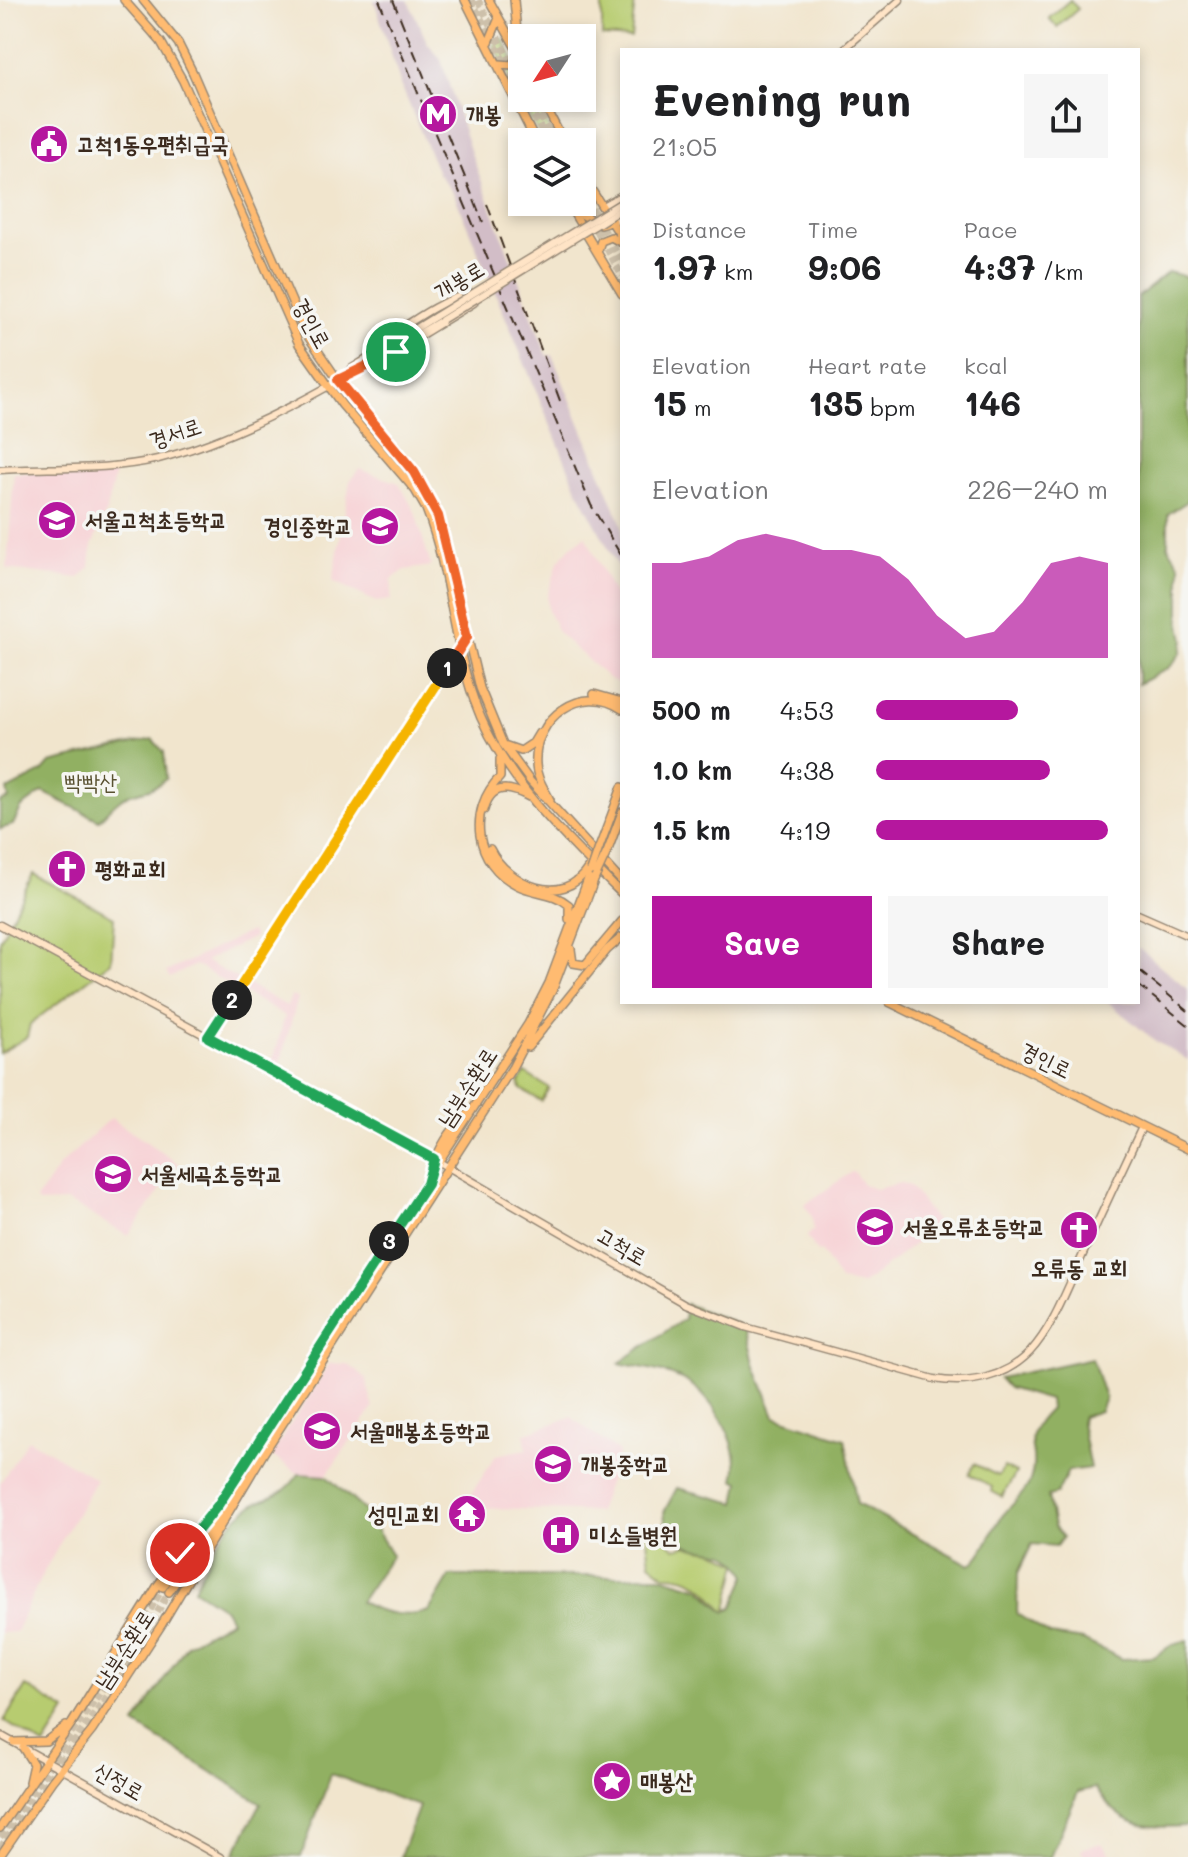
<!DOCTYPE html>
<html lang="en">
<head>
<meta charset="utf-8">
<style>
	body { margin:0; font-family:Mali,"Poor Story",sans-serif; background:#f6f6f6; color:#202124; height:100vh; display:flex; flex-direction:column; font-size:30px; white-space:nowrap }
	* { box-sizing:border-box; margin:0 }
	p { font-size:26px; color:#757577 }
	.icon { flex:none; width:44px; height:44px; fill:none; stroke:currentColor; stroke-width:2; stroke-linecap:round; stroke-linejoin:round }
	.map { position:relative; flex:1; overflow:hidden }
	.panel { position:absolute; left:620px; top:48px; width:520px; height:956px; display:flex; flex-direction:column; background:#fff; border-radius:0px; box-shadow:0 4px 12px #0003 }
	.panel>* { flex:none }
	.needle { width:52px; rotate:234deg }
	.tools { position:absolute; left:508px; top:24px; display:grid; gap:16px }
	.tools a { display:grid; place-items:center; width:88px; height:88px; border-radius:0px; background:#fff; box-shadow:0 4px 12px #0003; font-size:40px }
	.pin { position:absolute; display:grid; place-items:center; width:68px; height:68px; color:#fff; margin:-34px; border:4px solid #fff; border-radius:50%; box-shadow:0 2px 8px #0007 }
	.km { position:absolute; width:40px; height:40px; margin:-20px; border-radius:50%; background:#222; color:#fff; font-size:22px; line-height:40px; text-align:center }
	.round { display:grid; place-items:center; flex:none; width:84px; height:84px; border-radius:0px; background:#f6f6f6 }
	.headline { display:flex; align-items:center; justify-content:space-between; height:136px; padding:0 32px }
	h1 { font-size:44px; font-weight:700; line-height:60px }
	.metrics { display:grid; grid-template-columns:repeat(3,1fr); gap:12px; height:136px; padding:8px 32px }
	.metrics div { display:grid; align-content:center }
	.metrics b { font-size:34px; font-weight:700 }
	.metrics small { font-size:22px; font-weight:400 }
	.metrics p { font-size:22px }
	.chart { height:224px; padding:16px 32px }
	.chart p { display:flex; justify-content:space-between }
	.chart svg { width:100%; height:144px; margin-top:8px; fill:#b5179e; opacity:.7 }
	.cta { display:flex; gap:16px; margin-top:auto; padding:16px 32px }
	.cta a { flex:1; height:92px; border-radius:0px; background:#b5179e; color:#fff; font-size:32px; font-weight:700; line-height:92px; text-align:center }
	.cta a+a { background:#f6f6f6; color:#202124 }
	ul { padding:0 32px; list-style:none; font-size:26px }
	li { display:grid; grid-template-columns:128px 96px 1fr; align-items:center; height:60px }
	li i { height:20px; border-radius:10px; background:#b5179e }
	.map>svg:first-child { display:block }
	.built { fill:#f7cfd3 }
	.industrial { fill:#d2bdc7 }
	.green { fill:#b7cc70; stroke:#797b47; stroke-width:2 }
	.forest { fill:#91b062; stroke:#666d40; stroke-width:2 }
	.lines { fill:none; stroke-linecap:round; stroke-linejoin:round }
	.primary-tunnel { stroke:#cdc0aa; stroke-width:7; stroke-dasharray:7 3.5; stroke-linecap:butt }
	.secondary-casing { stroke:#968876; stroke-width:9 }
	.primary-casing { stroke:#968876; stroke-width:10 }
	.secondary { stroke:#ffe4c6; stroke-width:6 }
	.primary { stroke:#ffbb71; stroke-width:7 }
	.rail { stroke:#3b2a1e; stroke-width:2; stroke-dasharray:12 6; stroke-linecap:butt }
	.secondary-bridge-casing { stroke:#968876; stroke-width:9; stroke-linecap:butt }
	.primary-bridge-casing { stroke:#968876; stroke-width:10; stroke-linecap:butt }
	.secondary-bridge { stroke:#ffe4c6; stroke-width:6 }
	.primary-bridge { stroke:#ffbb71; stroke-width:7 }
	.split-1-casing { stroke:#fff; stroke-width:16 }
	.split-2-casing { stroke:#fff; stroke-width:16 }
	.split-3-casing { stroke:#fff; stroke-width:16 }
	.split-4-casing { stroke:#fff; stroke-width:16 }
	.split-1 { stroke:#f0652b; stroke-width:10 }
	.split-2 { stroke:#f5b400; stroke-width:10 }
	.split-3 { stroke:#22a559; stroke-width:10 }
	.split-4 { stroke:#22a559; stroke-width:10 }
	.labels { text-anchor:middle; stroke-width:7; stroke-linejoin:round; paint-order:stroke }
	.poi-label { font-size:22px; font-weight:bold; fill:#3b2a1e; stroke:#f6f6f2; text-anchor:start }
	.street-label { font-size:22px; fill:#3b2a1e; stroke:#f6f6f2 }
	.park-label { font-size:22px; fill:#5a5232; stroke:#f6f6f2 }
</style>
</head>
<body>
<div class="map">
<svg width="1188" height="1857" viewBox="0 0 1188 1857">
	<rect width="100%" height="100%" fill="#f6f6f2"/>
	<filter id="ink" filterUnits="userSpaceOnUse"><feTurbulence type="fractalNoise" baseFrequency=".0125" numOctaves="2"/><feDisplacementMap in="SourceGraphic" scale="16" xChannelSelector="R" yChannelSelector="G"/><feConvolveMatrix kernelMatrix="1 2 1 2 8 2 1 2 1" color-interpolation-filters="sRGB"/></filter>
	<filter id="wash" filterUnits="userSpaceOnUse"><feTurbulence type="fractalNoise" baseFrequency=".006" numOctaves="4" result="noise"/><feDisplacementMap in="SourceGraphic" scale="32" xChannelSelector="R" yChannelSelector="G"/><feGaussianBlur stdDeviation="1.8" result="paint"/><feColorMatrix in="noise" values="0 0 0 0 0 0 0 0 0 0 0 0 0 0 0 0 0 1.4 0 .05"/><feComposite in="paint" operator="in"/></filter>
	<g filter="url(#wash)">
		<rect width="100%" height="100%" fill="#f1e5cd"/>
		<path class="built" d="M359,469L399,483L415,512L431,566L405,570L392,579L391,600L376,602L333,581L350,481Z
			M115,472L107,510L92,546L90,567L79,578L7,569L14,473Z
			M586,536L622,611V685L608,678L559,634L548,611L547,597L558,562L570,547Z
			M251,931L254,937L205,961L287,1006L291,996L298,998L277,1074L270,1070L285,1016L195,965L170,978L166,972Z
			M111,1118L179,1164L128,1236L78,1207L67,1202L38,1203L36,1200L60,1165Z
			M853,1171L863,1184L875,1189L901,1183L910,1186L939,1225L862,1285L840,1281L821,1251L817,1252L807,1236L814,1230L811,1214L804,1205Z
			M330,1363L347,1364L366,1378L373,1408L326,1476L299,1474L271,1455Z
			M571,1417L619,1452L598,1512L463,1507L496,1455L527,1449L524,1434Z
			M28,1439L96,1479L40,1579L16,1632L0,1633V1483Z
			M1102,1843L1112,1857H1085L1081,1849Z"/>
		<path class="industrial" d="M374,0H408L427,42L441,60L471,153L547,356L552,355L622,525V574L578,491L454,194L438,173L401,85Z
			M1138,947L1188,989V1060L1155,1041L1108,1002H1138Z"/>
		<path class="green" d="M602,0H635L631,38L602,36Z
			M1070,0L1078,9L1057,27L1049,18Z
			M498,38L503,39L512,57L511,62L503,63L494,46Z
			M520,64L522,84L514,89L504,70Z
			M523,98H533L557,142H544L521,104Z
			M33,874L114,917L111,962L30,1024L27,1037L0,1053V940Z
			M525,1073L549,1088L541,1101L521,1089L519,1083Z
			M974,1464L998,1476L1004,1467L1016,1473L1002,1497L991,1491L992,1487L969,1474Z
			M656,1532L675,1548L698,1543L738,1563L726,1613C706,1589 697,1575 665,1575L650,1563L646,1533Z
			M26,1686L66,1711L44,1746L4,1721Z"/>
		<path class="forest" d="M1168,272L1188,277V501L1168,514V546L1180,565V619L1184,640L1181,653L1169,668L1138,684V297Z
			M152,739L164,752L166,779C148,794 142,788 124,797C115,802 107,812 99,820L43,792L21,808L13,825L0,829V802L9,799L7,790L42,772L50,763Z
			M686,1304L745,1327L755,1367L775,1416L845,1439L857,1504L970,1565C986,1554 990,1531 1003,1515C1012,1504 1026,1493 1030,1481C1042,1444 1015,1443 1050,1409L1049,1400L1008,1388L999,1378L1092,1358L1105,1398L1100,1411L1082,1417L1081,1423L1090,1468L1068,1471L1057,1494L1048,1496L1054,1527L1063,1537L1056,1546L1032,1544L1018,1573L1017,1614L1050,1635L1083,1640L1122,1659L1154,1657L1173,1644L1188,1640V1826C1141,1828 1124,1828 1095,1788L1078,1792L1050,1857H400L419,1806L331,1774L301,1857L234,1854L261,1803L135,1724L187,1644L231,1620L225,1609L194,1589C208,1560 220,1529 247,1509C270,1492 279,1502 299,1474L326,1476L364,1510L392,1555L360,1602C381,1613 405,1619 429,1611L450,1576H660L700,1588L725,1612L733,1607L747,1575C725,1540 716,1557 687,1545C680,1542 672,1535 666,1530L664,1512L677,1488L736,1503L740,1482L734,1479C744,1448 714,1398 687,1382C667,1370 641,1368 619,1363L684,1319Z"/>
	</g>
	<g filter="url(#ink)">
		<g class="lines">
			<path class="primary-tunnel" d="M471,0L522,95
				M478,0L522,84
				M524,98L548,142
				M530,98L555,142
				M582,190L622,262
				M581,202L622,276
				M0,1837L121,1662L163,1587
				M0,1848L124,1671L169,1592"/>
			<defs>
				<path id="secondary" d="M843,50L900,0
					M604,205L622,195
					M613,221L622,217
					M390,343L388,337C414,320 442,299 472,293
					M392,353L474,303
					M347,375L352,368L436,316
					M0,470C51,467 108,471 158,459C254,435 358,370 442,320
					M1138,914L1188,936
					M0,925L434,1159L686,1304L745,1327L934,1379C968,1385 1005,1378 1030,1352C1053,1327 1066,1291 1080,1261C1100,1216 1121,1172 1142,1127
					M208,1037L467,637
					M0,1735L220,1857"/>
				<path id="primary" d="M124,0L161,42L183,81L299,344L342,405L415,490L426,509C450,570 452,638 474,700C500,775 566,839 622,894
					M143,0L178,43L193,73L305,332L338,380L414,472L438,516L480,688L503,744L530,781L622,882
					M465,0L536,142
					M489,0L522,59
					M489,42L499,18
					M500,64L512,65L519,53L514,0
					M541,98L564,142
					M582,175L622,238
					M567,202L622,294
					M573,204L581,214L601,225L613,221
					M598,250L601,241L611,237L622,243
					M594,694L622,702
					M504,745L521,751L533,743L539,733
					M500,759V777C467,810 474,864 517,885C535,894 554,892 569,905V919
					M550,800C544,788 536,777 536,764C533,718 582,682 622,709
					M484,810C491,783 509,786 529,797
					M599,848L622,787
					M490,849C507,884 563,909 588,868
					M608,850L622,812
					M571,949L573,963L585,965L622,921
					M889,1002L1188,1149
					M528,1047L607,950L622,937
					M430,1174C437,1152 450,1129 468,1114
					M163,1587L528,1024L549,983L591,871
					M169,1592L245,1479
					M14,1742L46,1741L66,1726
					M23,1748L33,1764L29,1782
					M0,1828L72,1723L158,1585L199,1529
					M0,1856L52,1781L92,1731L162,1624L265,1451L512,1068L553,989L595,878"/>
			</defs>
			<use href="#secondary" class="secondary-casing"/>
			<use href="#primary" class="primary-casing"/>
			<use href="#secondary" class="secondary"/>
			<use href="#primary" class="primary"/>
			<path class="rail" d="M379,0L591,505L622,557
				M393,0L483,222
				M487,204L562,406
				M1138,970L1188,1011
				M1138,985L1188,1025"/>
			<defs>
				<path id="secondary-bridge" d="M436,316L622,202
					M442,320L622,209"/>
				<path id="primary-bridge" d="M591,871L599,848
					M595,878L608,850"/>
			</defs>
			<use href="#secondary-bridge" class="secondary-bridge-casing"/>
			<use href="#primary-bridge" class="primary-bridge-casing"/>
			<use href="#secondary-bridge" class="secondary-bridge"/>
			<use href="#primary-bridge" class="primary-bridge"/>
		</g>
	</g>
	<g class="lines" filter="url(#ink)">
		<defs>
			<path id="split-1" d="M396,352L338,380L414,472L438,516L467,637L447,668"/>
			<path id="split-2" d="M232,1000L447,668"/>
			<path id="split-3" d="M232,1000L208,1037L434,1159L427,1184L389,1241"/>
			<path id="split-4" d="M180,1553L218,1505L389,1241"/>
		</defs>
		<use href="#split-1" class="split-1-casing"/>
		<use href="#split-2" class="split-2-casing"/>
		<use href="#split-3" class="split-3-casing"/>
		<use href="#split-4" class="split-4-casing"/>
		<use href="#split-1" class="split-1"/>
		<use href="#split-2" class="split-2"/>
		<use href="#split-3" class="split-3"/>
		<use href="#split-4" class="split-4"/>
	</g>
	<defs>
		<symbol id="metro-disc" viewBox="-11 -11 22 22"><circle r="9.5" fill="#b5179e" stroke="#f6f6f2"/><path d="M-5.5 5V-5H-3L0 0L3-5H5.5V5H3V-.5L0 4L-3-.5V5Z" fill="#fff"/></symbol>
		<symbol id="civic-disc" viewBox="-11 -11 22 22"><circle r="9.5" fill="#b5179e" stroke="#f6f6f2"/><path d="M-.6-6.5H3V-4.5H.6V-3L4-1V1h2V6H-6V1h2V-1L-.6-3ZM-1.2 2.5V6h2.4V2.5Z" fill="#fff"/></symbol>
		<symbol id="school-disc" viewBox="-11 -11 22 22"><circle r="9.5" fill="#b5179e" stroke="#f6f6f2"/><path d="M0-5L7-2L0 1L-7-2ZM-4 1L0 2.5L4 1V4Q0 6-4 4Z" fill="#fff"/></symbol>
		<symbol id="church-disc" viewBox="-11 -11 22 22"><circle r="9.5" fill="#b5179e" stroke="#f6f6f2"/><path d="M-1.2-6h2.4v3.5h3.3v2.4h-3.3V6h-2.4V-.1h-3.3v-2.4h3.3Z" fill="#fff"/></symbol>
		<symbol id="temple-disc" viewBox="-11 -11 22 22"><circle r="9.5" fill="#b5179e" stroke="#f6f6f2"/><path d="M0-6L5-2H3V0L6.5 2.5H4V6H1.5V3h-3V6H-4V2.5H-6.5L-3 0V-2H-5Z" fill="#fff"/></symbol>
		<symbol id="hospital-disc" viewBox="-11 -11 22 22"><circle r="9.5" fill="#b5179e" stroke="#f6f6f2"/><path d="M-5-5h3v3.5h4V-5h3V5h-3V1.5h-4V5h-3Z" fill="#fff"/></symbol>
		<symbol id="sight-disc" viewBox="-11 -11 22 22"><circle r="9.5" fill="#b5179e" stroke="#f6f6f2"/><path d="M0-6L1.8-2.2L6-1.7L2.9 1.2L3.7 5.4L0 3.3L-3.7 5.4L-2.9 1.2L-6-1.7L-1.8-2.2Z" fill="#fff"/></symbol>
	</defs>
	<g fill-rule="evenodd">
		<use href="#metro-disc" x="416" y="92" width="44" height="44"/>
		<use href="#civic-disc" x="27" y="122" width="44" height="44"/>
		<use href="#school-disc" x="35" y="498" width="44" height="44"/>
		<use href="#school-disc" x="358" y="504" width="44" height="44"/>
		<use href="#church-disc" x="45" y="847" width="44" height="44"/>
		<use href="#school-disc" x="91" y="1152" width="44" height="44"/>
		<use href="#school-disc" x="853" y="1205" width="44" height="44"/>
		<use href="#church-disc" x="1057" y="1208" width="44" height="44"/>
		<use href="#school-disc" x="300" y="1409" width="44" height="44"/>
		<use href="#school-disc" x="531" y="1442" width="44" height="44"/>
		<use href="#temple-disc" x="445" y="1492" width="44" height="44"/>
		<use href="#hospital-disc" x="539" y="1513" width="44" height="44"/>
		<use href="#sight-disc" x="590" y="1759" width="44" height="44"/>
	</g>
	<g class="labels">
		<g class="poi-label">
			<text x="466" y="122">개봉</text>
			<text x="77" y="152">고척1동우편취급국</text>
			<text x="85" y="528">서울고척초등학교</text>
			<text x="352" y="534" text-anchor="end">경인중학교</text>
			<text x="95" y="877">평화교회</text>
			<text x="141" y="1182">서울세곡초등학교</text>
			<text x="903" y="1235">서울오류초등학교</text>
			<text x="1079" y="1276" text-anchor="middle">오류동 교회</text>
			<text x="350" y="1439">서울매봉초등학교</text>
			<text x="581" y="1472">개봉중학교</text>
			<text x="439" y="1522" text-anchor="end">성민교회</text>
			<text x="589" y="1543">미소들병원</text>
			<text x="640" y="1789">매봉산</text>
		</g>
		<g class="street-label">
			<text transform="translate(459 280) rotate(-31)" y="8">개봉로</text>
			<text transform="translate(312 323) rotate(61)" y="8">경인로</text>
			<text transform="translate(175 433) rotate(-18)" y="8">경서로</text>
			<text transform="translate(1046 1060) rotate(26)" y="8">경인로</text>
			<text transform="translate(467 1087) rotate(-57)" y="8">남부순환로</text>
			<text transform="translate(622 1246) rotate(30)" y="8">고척로</text>
			<text transform="translate(124 1649) rotate(-57)" y="8">남부순환로</text>
			<text transform="translate(119 1781) rotate(30)" y="8">신정로</text>
		</g>
		<g class="park-label">
			<text x="91" y="790">빡빡산</text>
		</g>
	</g>
</svg>
<div class="tools">
<a><svg class="needle" viewBox="-14 -14 28 28"><path d="M0-13l5 13h-10z" fill="#e53935"/><path d="M0 13l5-13h-10z" fill="#757577"/></svg></a>
<a><svg class="icon" aria-label="layers" viewBox="0 0 24 24"><path d="M12 4l9 5-9 5-9-5zM3 14l9 5 9-5"/></svg></a>
</div>
<div class="pin" style="left:396px;top:352px;background:#1e9e55"><svg class="icon" aria-label="arrive" viewBox="0 0 24 24"><path d="M6 21V4h12l-3 4 3 4H6"/></svg></div>
<div class="pin" style="left:180px;top:1553px;background:#d93025"><svg class="icon" aria-label="check" viewBox="0 0 24 24"><path d="M5 12l5 5 9-10"/></svg></div>
<b class="km" style="left:447px;top:668px">1</b>
<b class="km" style="left:232px;top:1000px">2</b>
<b class="km" style="left:389px;top:1241px">3</b>
<section class="panel">
<div class="headline"><div><h1>Evening run</h1><p>21:05</p></div><a class="round"><svg class="icon" aria-label="share" viewBox="0 0 24 24"><path d="M12 15V3M7 8l5-5 5 5M5 13v7h14v-7"/></svg></a></div>
<div class="metrics">
<div><p>Distance</p><b>1.97<small> km</small></b></div>
<div><p>Time</p><b>9:06</b></div>
<div><p>Pace</p><b>4:37<small> /km</small></b></div>
</div>
<div class="metrics">
<div><p>Elevation</p><b>15<small> m</small></b></div>
<div><p>Heart rate</p><b>135<small> bpm</small></b></div>
<div><p>kcal</p><b>146</b></div>
</div>
<div class="chart"><p><span>Elevation</span>226–240 m</p>
<svg viewBox="0 0 160 44" preserveAspectRatio="none"><path d="M0 44V15L10 15L20 13L30 8L40 6L50 8L60 11L70 11L80 13L90 20L100 31L110 38L120 36L130 27L140 15L150 13L160 15V44z"/></svg>
</div>
<ul>
<li><b>500 m</b>4:53<i style="width:61%"></i></li>
<li><b>1.0 km</b>4:38<i style="width:75%"></i></li>
<li><b>1.5 km</b>4:19<i style="width:100%"></i></li>
</ul>
<div class="cta"><a>Save</a><a>Share</a></div>
</section>
</div>
</body>
</html>
